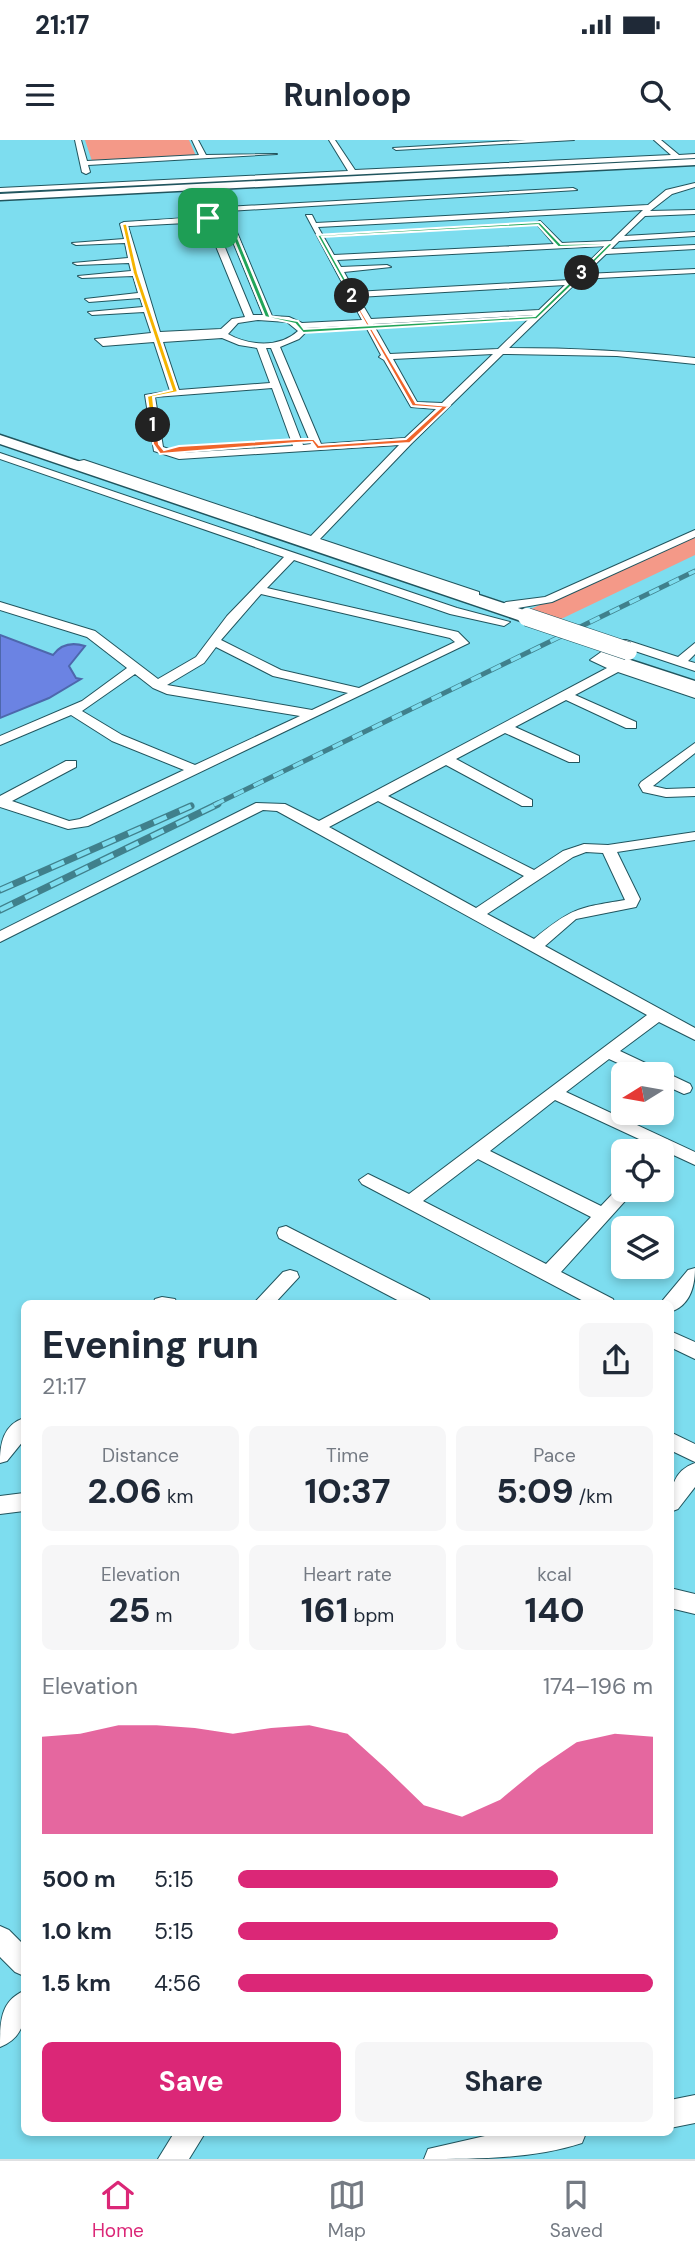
<!DOCTYPE html>
<html lang="en">
<head>
<meta charset="utf-8">
<style>
	body { margin:0; font-family:"DM Sans",sans-serif; background:#f6f6f7; color:#1f2937; height:100vh; display:flex; flex-direction:column; font-size:26px; white-space:nowrap }
	* { box-sizing:border-box; margin:0 }
	p { font-size:23px; color:#747a83 }
	.icon { flex:none; width:38px; height:38px; fill:none; stroke:currentColor; stroke-width:2; stroke-linecap:round; stroke-linejoin:round }
	.map { position:relative; flex:1; overflow:hidden }
	.drawer { position:absolute; left:21px; top:1160px; width:653px; height:836px; display:flex; flex-direction:column; background:#fff; border-radius:10px; box-shadow:0 4px 10px #0003 }
	.drawer>* { flex:none }
	.needle { width:46px; rotate:259deg }
	.tools { position:absolute; left:611px; top:922px; display:grid; gap:14px }
	.tools a { display:grid; place-items:center; width:63px; height:63px; border-radius:10px; background:#fff; box-shadow:0 4px 10px #0003; font-size:35px }
	.pin { position:absolute; display:grid; place-items:center; width:60px; height:60px; color:#fff; margin:-30px; border-radius:14px; box-shadow:0 4px 10px #0006 }
	.km { position:absolute; width:35px; height:35px; margin:-18px; border-radius:50%; background:#222; color:#fff; font-size:19px; line-height:35px; text-align:center }
	.round { display:grid; place-items:center; flex:none; width:74px; height:74px; border-radius:10px; background:#f6f6f7 }
	.headline { display:flex; align-items:center; justify-content:space-between; height:119px; padding:0 21px }
	h1 { font-size:38px; font-weight:700; line-height:52px }
	.metrics { display:grid; grid-template-columns:repeat(3,1fr); gap:10px; height:119px; padding:7px 21px }
	.metrics div { display:grid; align-content:center; border-radius:10px; background:#f6f6f7; text-align:center }
	.metrics b { font-size:35px; font-weight:700 }
	.metrics small { font-size:19px; font-weight:400 }
	.metrics p { font-size:19px }
	.chart { height:196px; padding:14px 21px }
	.chart p { display:flex; justify-content:space-between }
	.chart svg { width:100%; height:126px; margin-top:7px; fill:#db2777; opacity:.7 }
	.action { display:flex; gap:14px; margin-top:auto; padding:14px 21px }
	.action a { flex:1; height:80px; border-radius:10px; background:#db2777; color:#fff; font-size:28px; font-weight:700; line-height:80px; text-align:center }
	.action a+a { background:#f6f6f7; color:#1f2937 }
	ul { padding:0 21px; list-style:none; font-size:23px }
	li { display:grid; grid-template-columns:112px 84px 1fr; align-items:center; height:52px }
	li i { height:18px; border-radius:9px; background:#db2777 }
	.status { display:flex; justify-content:space-between; align-items:center; height:49px; padding:0 35px; background:#fff; direction:ltr }
	.status svg { height:19px; fill:currentColor }
	header { display:flex; justify-content:space-between; align-items:center; height:91px; padding:0 21px; background:#fff; font-size:32px; font-weight:700 }
	.tab-bar { display:flex; justify-content:space-around; align-items:center; height:98px; border-top:2px solid #e0e1e3; background:#fff; font-size:19px; color:#747a83 }
	.tab-bar a { display:grid; justify-items:center; gap:4px }
	.tab-bar .on { color:#db2777 }
	.map>svg:first-child { display:block }
	.green { fill:#f49988 }
	.water { fill:#6b83e3; stroke:#4d67ac; stroke-width:2 }
	.lines { fill:none; stroke-linecap:round; stroke-linejoin:round }
	.minor-casing { stroke:#21555e; stroke-width:2 }
	.tertiary-casing { stroke:#21555e; stroke-width:3 }
	.secondary-casing { stroke:#21555e; stroke-width:3 }
	.minor { fill:#fff; fill-rule:evenodd }
	.tertiary { fill:#fff; fill-rule:evenodd }
	.secondary { fill:#fff; fill-rule:evenodd }
	.rail-far1-casing { stroke:#40808c; stroke-width:5 }
	.rail-casing { stroke:#40808c; stroke-width:7 }
	.rail-far1 { stroke:#7dddef; stroke-width:3.5; stroke-dasharray:11; stroke-linecap:butt }
	.rail { stroke:#7dddef; stroke-width:4.5; stroke-dasharray:14; stroke-linecap:butt }
	.secondary-bridge-casing { stroke:#21555e; stroke-width:19; stroke-linecap:butt }
	.secondary-bridge { stroke:#fff; stroke-width:18 }
	.split-1 { fill:#f5b400; stroke:#fff; stroke-width:2 }
	.split-2 { fill:#f0652b; stroke:#fff; stroke-width:2 }
	.split-3 { fill:#22a559; stroke:#fff; stroke-width:2 }
	.split-4 { fill:#22a559; stroke:#fff; stroke-width:2 }
</style>
</head>
<body>
<div class="status"><b>21:17</b><svg viewBox="0 0 49 12"><path d="M0 12V9h3v3zM5 12V6h3v6zM10 12V3h3v9zM15 12V0h3v12zM26 1h20v11H26zM47 4h2v5h-2z"/></svg></div>
<header><svg class="icon" aria-label="menu" viewBox="0 0 24 24"><path d="M4 6h16M4 12h16M4 18h16"/></svg>Runloop<svg class="icon" aria-label="search" viewBox="0 0 24 24"><circle cx="10" cy="10" r="6"/><path d="M15 15l6 6"/></svg></header>
<div class="map">
<svg width="695" height="2019" viewBox="0 0 695 2019">
	<rect width="100%" height="100%" fill="#7dddef"/>
	<path class="green" d="M85,0H189L196,16L92,21Z
		M695,392V415L559,480L531,469Z"/>
	<path class="water" d="M0,495L53,515C61,504 72,502 85,506L69,526L76,538L81,539L49,558L0,578Z"/>
	<g class="lines">
		<defs>
			<path id="minor" d="M75,0H81L87,21L199,15L192,0H198L206,15L277,14L88,25L90,32L86,34L82,32Z
				M329,0H335L355,30L671,15L654,0H661L679,15L695,14V18L0,52V48L348,31Z
				M526,0H574L396,10L393,8Z
				M695,43V47L672,54L650,71L695,70V74L645,76L624,96L695,92V96L619,101L611,109L695,105V109L606,114L585,134L695,129V133L580,139L509,208C571,208 633,211 695,218V224L617,216L503,214L412,303L320,399L479,452V456H471L75,322L84,320L311,396L399,305L179,319L154,311L145,255L170,251L154,202L103,206L95,199L151,193L144,172L92,175L88,172L143,167L140,158L89,162L85,159L138,153L133,136L82,138L78,136L131,131L129,123L77,125L73,123L128,118L125,103L76,105L72,103L124,99L120,84L124,82L204,77L193,46L200,48L212,77L222,76L210,47L214,45L226,67L573,48L577,50L228,71L272,176L289,177L302,183L362,180L306,75H312L316,83L648,65L666,50ZM643,70L611,101L562,103L540,81L536,83L554,104L334,115L318,87ZM224,80L263,175H253L214,81ZM206,82L245,177L232,179L221,189L160,192L128,86ZM605,106L570,140L355,152L344,132L391,127L387,125L341,127L337,120ZM565,145L539,170L371,179L358,157ZM533,175L498,209L390,214L373,184ZM258,180L287,182L298,191C280,208 249,206 228,194L238,183ZM365,185L381,215L379,217L384,220L411,267L436,269L405,298L321,304L280,207L299,199L307,191L306,188ZM222,198L239,205L257,208L270,243L179,250L163,202ZM266,208H271L311,304L303,305ZM493,214L442,263L417,262L393,219ZM272,248L293,306L180,313L163,307L155,257Z
				M0,313L457,468L510,482L504,486L450,474L294,420L267,448L458,492L469,503L88,686L68,689L0,667V656L66,621H76V627L12,661L69,681L80,679L184,630L112,601L71,575L0,605V596L82,561L127,528L87,497L0,470V462L95,491L158,539L196,517L227,476L284,417L0,319ZM261,454L450,498L455,502L359,548L281,530L221,500ZM216,507L273,536L348,553L312,570L167,545L204,523ZM135,534L153,548L167,554L300,576L195,625L122,595L82,571Z
				M695,390V397L552,462L506,470L500,466L506,462L545,457Z
				M618,500H626L678,517L695,503V514L688,521L695,523V531L623,507L606,519L695,550V558L618,532L575,555L636,582V588H626L566,560L515,587L579,616V622H569L505,593L456,619L532,660V666H522L446,625L388,656L534,730L563,711L584,704L608,705L695,692V700L617,712L640,759L636,767L576,779L545,806L695,888V900L659,882L620,911L690,944L692,948L690,952L684,954L662,944V934H642L609,919L566,952L695,1012V1025L555,960L490,1011L601,1066L620,1046L623,1045V1050H635L561,1132L613,1159L615,1164H589L362,1044L359,1040L368,1034L409,1054L647,875L277,671L263,670L0,802V791L256,663L285,664L319,681L607,528L590,520ZM378,661L524,736L476,768L329,687ZM586,712L603,713L625,760C577,768 572,768 534,799L487,774L573,717ZM478,1019L591,1077L546,1124L423,1061Z
				M695,603V613L653,646L666,649L695,648V656L666,657L643,652L639,645L641,642Z
				M286,1086L429,1159L431,1164H405L279,1098L277,1093L279,1088Z
				M695,1128C695,1146 690,1166 670,1172V1164H661L663,1160L688,1130Z
				M290,1130L297,1132L299,1137L274,1164H253L283,1132Z
				M162,1157L175,1159L177,1164H153L155,1159Z
				M670,1191L695,1202V1219L670,1207Z
				M24,1278V1300L7,1321L0,1323C0,1304 3,1285 24,1278Z
				M670,1292L695,1304V1322L670,1310Z
				M695,1323V1347L678,1369L670,1372C670,1351 672,1331 695,1323Z
				M24,1353V1371L0,1374V1356Z
				M670,1448L695,1454V1474L670,1468Z
				M0,1786L9,1790L24,1805V1836L15,1832L0,1817Z
				M24,1851C26,1875 26,1897 0,1907C0,1883 0,1861 24,1851Z
				M695,1955V1983L670,1988V1960Z
				M174,1993H205L189,2019H158Z
				M498,1993H586L582,2003C533,2019 476,2019 424,2019L428,2009Z"/>
			<path id="tertiary" d="M695,19V25L0,60V54Z"/>
			<path id="secondary" d="M0,295L533,473L535,477L527,482L521,481L0,304Z
				M609,513L695,541V552L603,522L600,518Z"/>
		</defs>
		<use href="#minor" class="minor-casing"/>
		<use href="#tertiary" class="tertiary-casing"/>
		<use href="#secondary" class="secondary-casing"/>
		<use href="#minor" class="minor"/>
		<use href="#tertiary" class="tertiary"/>
		<use href="#secondary" class="secondary"/>
		<defs>
			<path id="rail-far1" d="M214,665L695,431"/>
			<path id="rail" d="M0,750L191,666
				M0,770L218,664"/>
		</defs>
		<use href="#rail-far1" class="rail-far1-casing"/>
		<use href="#rail" class="rail-casing"/>
		<use href="#rail-far1" class="rail-far1"/>
		<use href="#rail" class="rail"/>
		<defs>
			<path id="secondary-bridge" d="M527,477L628,511"/>
		</defs>
		<use href="#secondary-bridge" class="secondary-bridge-casing"/>
		<use href="#secondary-bridge" class="secondary-bridge"/>
	</g>
	<path class="split-1" d="M208,77L210,79L127,85L138,133L178,252L153,257L156,285L151,286L147,256L172,250L133,133L122,84Z"/>
	<path class="split-2" d="M352,155L416,263L449,266L410,303L317,309L312,302L296,303L160,314L153,304L151,283L156,285L159,304L164,310L179,306L296,299H314L319,305L406,299L440,268L412,266L350,156Z"/>
	<path class="split-3" d="M540,82L561,104L614,103L582,135L580,132L607,105L558,107L538,85L322,97L355,156L352,158L317,95Z"/>
	<path class="split-4" d="M229,76L270,176L298,181L304,189L535,176L580,132L585,133L537,179L303,193L295,184L265,177L225,79L206,78Z"/>
</svg>
<div class="tools">
<a><svg class="needle" viewBox="-14 -14 28 28"><path d="M0-13l5 13h-10z" fill="#e53935"/><path d="M0 13l5-13h-10z" fill="#747a83"/></svg></a>
<a><svg class="icon" aria-label="locate" viewBox="0 0 24 24"><circle cx="12" cy="12" r="6"/><path d="M12 2v4M12 18v4M2 12h4M18 12h4"/></svg></a>
<a><svg class="icon" aria-label="layers" viewBox="0 0 24 24"><path d="M12 4l9 5-9 5-9-5zM3 14l9 5 9-5"/></svg></a>
</div>
<div class="pin" style="left:208px;top:78px;background:#1e9e55"><svg class="icon" aria-label="arrive" viewBox="0 0 24 24"><path d="M6 21V4h12l-3 4 3 4H6"/></svg></div>
<b class="km" style="left:153px;top:285px">1</b>
<b class="km" style="left:352px;top:156px">2</b>
<b class="km" style="left:582px;top:133px">3</b>
<section class="drawer">
<div class="headline"><div><h1>Evening run</h1><p>21:17</p></div><a class="round"><svg class="icon" aria-label="share" viewBox="0 0 24 24"><path d="M12 15V3M7 8l5-5 5 5M5 13v7h14v-7"/></svg></a></div>
<div class="metrics">
<div><p>Distance</p><b>2.06<small> km</small></b></div>
<div><p>Time</p><b>10:37</b></div>
<div><p>Pace</p><b>5:09<small> /km</small></b></div>
</div>
<div class="metrics">
<div><p>Elevation</p><b>25<small> m</small></b></div>
<div><p>Heart rate</p><b>161<small> bpm</small></b></div>
<div><p>kcal</p><b>140</b></div>
</div>
<div class="chart"><p><span>Elevation</span>174–196 m</p>
<svg viewBox="0 0 160 44" preserveAspectRatio="none"><path d="M0 44V10L10 9L20 6L30 6L40 7L50 9L60 7L70 6L80 9L90 21L100 34L110 38L120 32L130 21L140 12L150 9L160 10V44z"/></svg>
</div>
<ul>
<li><b>500 m</b>5:15<i style="width:77%"></i></li>
<li><b>1.0 km</b>5:15<i style="width:77%"></i></li>
<li><b>1.5 km</b>4:56<i style="width:100%"></i></li>
</ul>
<div class="action"><a>Save</a><a>Share</a></div>
</section>
</div>
<nav class="tab-bar">
<a class="on"><svg class="icon" aria-label="home" viewBox="0 0 24 24"><path d="M3 11l9-7 9 7M6 9v11h12V9"/></svg>Home</a>
<a><svg class="icon" aria-label="map" viewBox="0 0 24 24"><path d="M3 6l6-2 6 2 6-2v14l-6 2-6-2-6 2zM9 4v14M15 6v14"/></svg>Map</a>
<a><svg class="icon" aria-label="saved" viewBox="0 0 24 24"><path d="M7 4h10v16l-5-4-5 4z"/></svg>Saved</a>
</nav>
</body>
</html>
